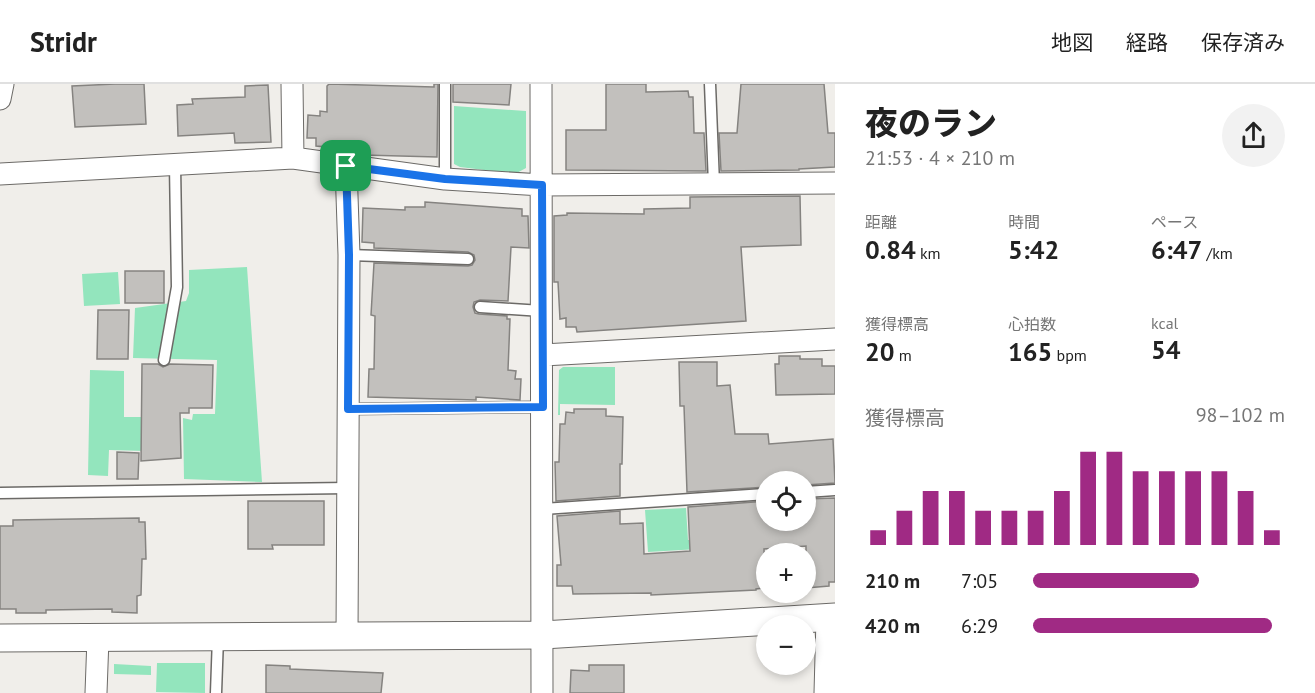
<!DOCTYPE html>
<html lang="ja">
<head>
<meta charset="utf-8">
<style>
	body { margin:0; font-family:"PT Sans","Noto Sans JP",sans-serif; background:#f2f2f2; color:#222; height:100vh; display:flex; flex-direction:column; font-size:22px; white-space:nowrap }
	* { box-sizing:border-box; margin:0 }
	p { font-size:20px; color:#767676 }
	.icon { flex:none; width:33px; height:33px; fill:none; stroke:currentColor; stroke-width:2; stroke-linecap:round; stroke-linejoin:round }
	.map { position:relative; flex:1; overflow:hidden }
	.details { display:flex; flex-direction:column; background:#fff; width:480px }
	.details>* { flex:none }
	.tools { position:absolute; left:756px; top:387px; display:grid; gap:12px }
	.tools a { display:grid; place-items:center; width:60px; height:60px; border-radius:50%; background:#fff; box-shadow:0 3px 9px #0003; font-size:30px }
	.pin { position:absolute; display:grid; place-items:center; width:51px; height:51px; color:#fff; margin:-26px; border-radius:12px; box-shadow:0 3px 9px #0006 }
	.round { display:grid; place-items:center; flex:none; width:63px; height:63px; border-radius:32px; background:#f2f2f2 }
	.headline { display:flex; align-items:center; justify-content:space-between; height:102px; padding:0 30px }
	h1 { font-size:33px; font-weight:800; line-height:45px }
	.metrics { display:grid; grid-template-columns:repeat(3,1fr); gap:9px; height:102px; padding:6px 30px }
	.metrics div { display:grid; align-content:center }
	.metrics b { font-size:26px; font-weight:800 }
	.metrics small { font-size:16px; font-weight:400 }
	.metrics p { font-size:16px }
	.chart { height:168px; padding:12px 30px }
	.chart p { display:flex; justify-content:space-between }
	.chart svg { width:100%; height:108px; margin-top:6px; stroke:#a02a84; stroke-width:6 }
	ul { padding:0 30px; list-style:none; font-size:20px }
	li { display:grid; grid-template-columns:96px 72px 1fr; align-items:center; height:45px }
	li i { height:15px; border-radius:8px; background:#a02a84 }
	header { display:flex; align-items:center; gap:36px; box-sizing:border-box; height:84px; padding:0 30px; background:#fff; border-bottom:2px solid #e0e0e0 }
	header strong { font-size:28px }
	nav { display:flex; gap:33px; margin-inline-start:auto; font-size:21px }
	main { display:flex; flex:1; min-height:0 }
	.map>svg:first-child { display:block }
	.green { fill:#93e5bd }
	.building { fill:#c2c0bd; stroke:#858380; stroke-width:1.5 }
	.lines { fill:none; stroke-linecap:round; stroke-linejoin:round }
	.service-casing { stroke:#6c6a67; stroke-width:13 }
	.minor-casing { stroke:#6c6a67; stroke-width:23 }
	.tertiary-casing { stroke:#6c6a67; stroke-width:29 }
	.service { stroke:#fff; stroke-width:10 }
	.minor { stroke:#fff; stroke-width:21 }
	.tertiary { stroke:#fff; stroke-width:27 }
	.route-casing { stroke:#fff; stroke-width:12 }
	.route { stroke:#1a73e8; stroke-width:8 }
</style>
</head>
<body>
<header>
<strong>Stridr</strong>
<nav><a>地図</a><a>経路</a><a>保存済み</a></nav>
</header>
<main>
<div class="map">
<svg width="835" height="609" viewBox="0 0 835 609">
	<rect width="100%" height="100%" fill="#f0eeea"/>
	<path class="green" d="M454,22L526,27V84L515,90L460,83L454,80Z
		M247,183L262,398L184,395L183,334L192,336L193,330H215L217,276L133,274L135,224L186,217L189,209V186Z
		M118,188L120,220L84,222L82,190Z
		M563,283H615V321L560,320V331H558L559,286Z
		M90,286L124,287V333H146L145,367L109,366L108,392L88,391Z
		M686,424L688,456L715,455V464L648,468L645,426Z
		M157,579H205V609L156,608Z
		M114,580L151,582V591L114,590Z"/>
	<path class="building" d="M115,0H144L146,40L75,43L72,2Z
		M329,0L434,3V0H438L437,73L363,71L325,66L326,63L316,62V54H307L308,31L320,32V27L327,28V2Z
		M453,0H511L509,21L453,18Z
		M606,0H646V8L688,7L689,13H693L694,49H704L706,87L566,86V46H606Z
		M741,0H824L828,49H835V83L799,85V86L721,87L719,49H737Z
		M268,1L271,58L235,59L234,49L178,52L177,21L193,20L192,15L245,13V2Z
		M800,112L801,161L741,163L746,237L577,248L576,243H566V234L560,235L558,198H554V132L567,131V129L644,130V125L690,124V113Z
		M425,118L522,125V132H528L529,164L511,163L508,217L480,216L474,218L473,223L475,229L479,230L507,232V235H510L508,286L516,287L515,295H521L520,316L476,313V316L368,313L369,285H374L375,232L371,231L374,179L468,182L472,181L475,176L474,171L468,168L374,164V159L362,158L363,124L405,126V123H425Z
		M125,187H164V219H125Z
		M98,226H129L128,275H97Z
		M779,272H800V275H822V282H835V310L776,311L775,280H779Z
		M679,278H717V302L730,301L735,350H768L769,360L833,355L835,399L806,401V398H766V403L687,408L684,322H680Z
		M142,280H158L163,283L170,280L213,281L212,324H189V329H180L181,374L141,377Z
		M574,325H606V332L623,333L622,380H620V412L556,417L555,378H559L560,340H565L566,328L574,329Z
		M117,368L139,369L138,395H117Z
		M835,414V498H829V502L806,504V462L764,465L765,504L756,505V506L651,511V509L573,510L572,502H557V481H561L557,432L620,427V440L643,439L644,470L690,467L688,423L766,417V436H806V415Z
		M248,417H324V461H272L273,465H248Z
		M139,434V438H145L146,475H142L141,511L137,512V529L112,528V525L46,526V529H16V525H0V442H13V436Z
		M266,581L290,582V585L383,589L381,609H266Z
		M589,581H624V609H570L571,586L589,587Z"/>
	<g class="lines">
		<defs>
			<path id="service" d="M445,0V95
				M710,0L714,100
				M349,171L468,175
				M480,223L542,227
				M164,276L177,203L175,81
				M348,325L543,323
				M806,408L835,406
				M0,409L348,404
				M543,425L766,410
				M216,609L218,553"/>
			<path id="minor" d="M292,0L293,74
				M541,0L542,609
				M0,15L3,0
				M346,82L349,171L347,553
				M0,90L293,74L445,95L542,101L835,99
				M543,271L835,255
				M96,609L98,554
				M825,609L827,534"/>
			<path id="tertiary" d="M0,554L543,551L835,533"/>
		</defs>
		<use href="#service" class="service-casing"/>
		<use href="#minor" class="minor-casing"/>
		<use href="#tertiary" class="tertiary-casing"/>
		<use href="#service" class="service"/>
		<use href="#minor" class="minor"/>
		<use href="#tertiary" class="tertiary"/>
	</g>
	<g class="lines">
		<defs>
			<path id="route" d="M346,82L445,95L542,101L543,323L348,325L349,171Z"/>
		</defs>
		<use href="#route" class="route-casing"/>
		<use href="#route" class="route"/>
	</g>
</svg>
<div class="tools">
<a><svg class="icon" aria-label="locate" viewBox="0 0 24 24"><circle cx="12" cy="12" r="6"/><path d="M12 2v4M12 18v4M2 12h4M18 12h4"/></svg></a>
<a>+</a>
<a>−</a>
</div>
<div class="pin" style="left:346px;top:82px;background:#1e9e55"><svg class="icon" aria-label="arrive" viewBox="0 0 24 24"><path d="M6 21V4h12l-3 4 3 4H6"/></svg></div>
</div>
<section class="details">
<div class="headline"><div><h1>夜のラン</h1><p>21:53 · 4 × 210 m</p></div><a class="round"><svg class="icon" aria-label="share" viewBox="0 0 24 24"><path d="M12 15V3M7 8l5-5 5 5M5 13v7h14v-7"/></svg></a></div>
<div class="metrics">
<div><p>距離</p><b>0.84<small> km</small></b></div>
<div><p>時間</p><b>5:42</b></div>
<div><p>ペース</p><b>6:47<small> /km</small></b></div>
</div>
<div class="metrics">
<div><p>獲得標高</p><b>20<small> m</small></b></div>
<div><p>心拍数</p><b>165<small> bpm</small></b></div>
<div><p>kcal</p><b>54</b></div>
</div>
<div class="chart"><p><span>獲得標高</span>98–102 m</p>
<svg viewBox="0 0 160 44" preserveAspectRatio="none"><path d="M5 44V38M15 44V30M25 44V22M35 44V22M45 44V30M55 44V30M65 44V30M75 44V22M85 44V6M95 44V6M105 44V14M115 44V14M125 44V14M135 44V14M145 44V22M155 44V38"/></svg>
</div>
<ul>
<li><b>210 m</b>7:05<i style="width:66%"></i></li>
<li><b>420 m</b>6:29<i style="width:95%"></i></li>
</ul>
</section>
</main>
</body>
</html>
